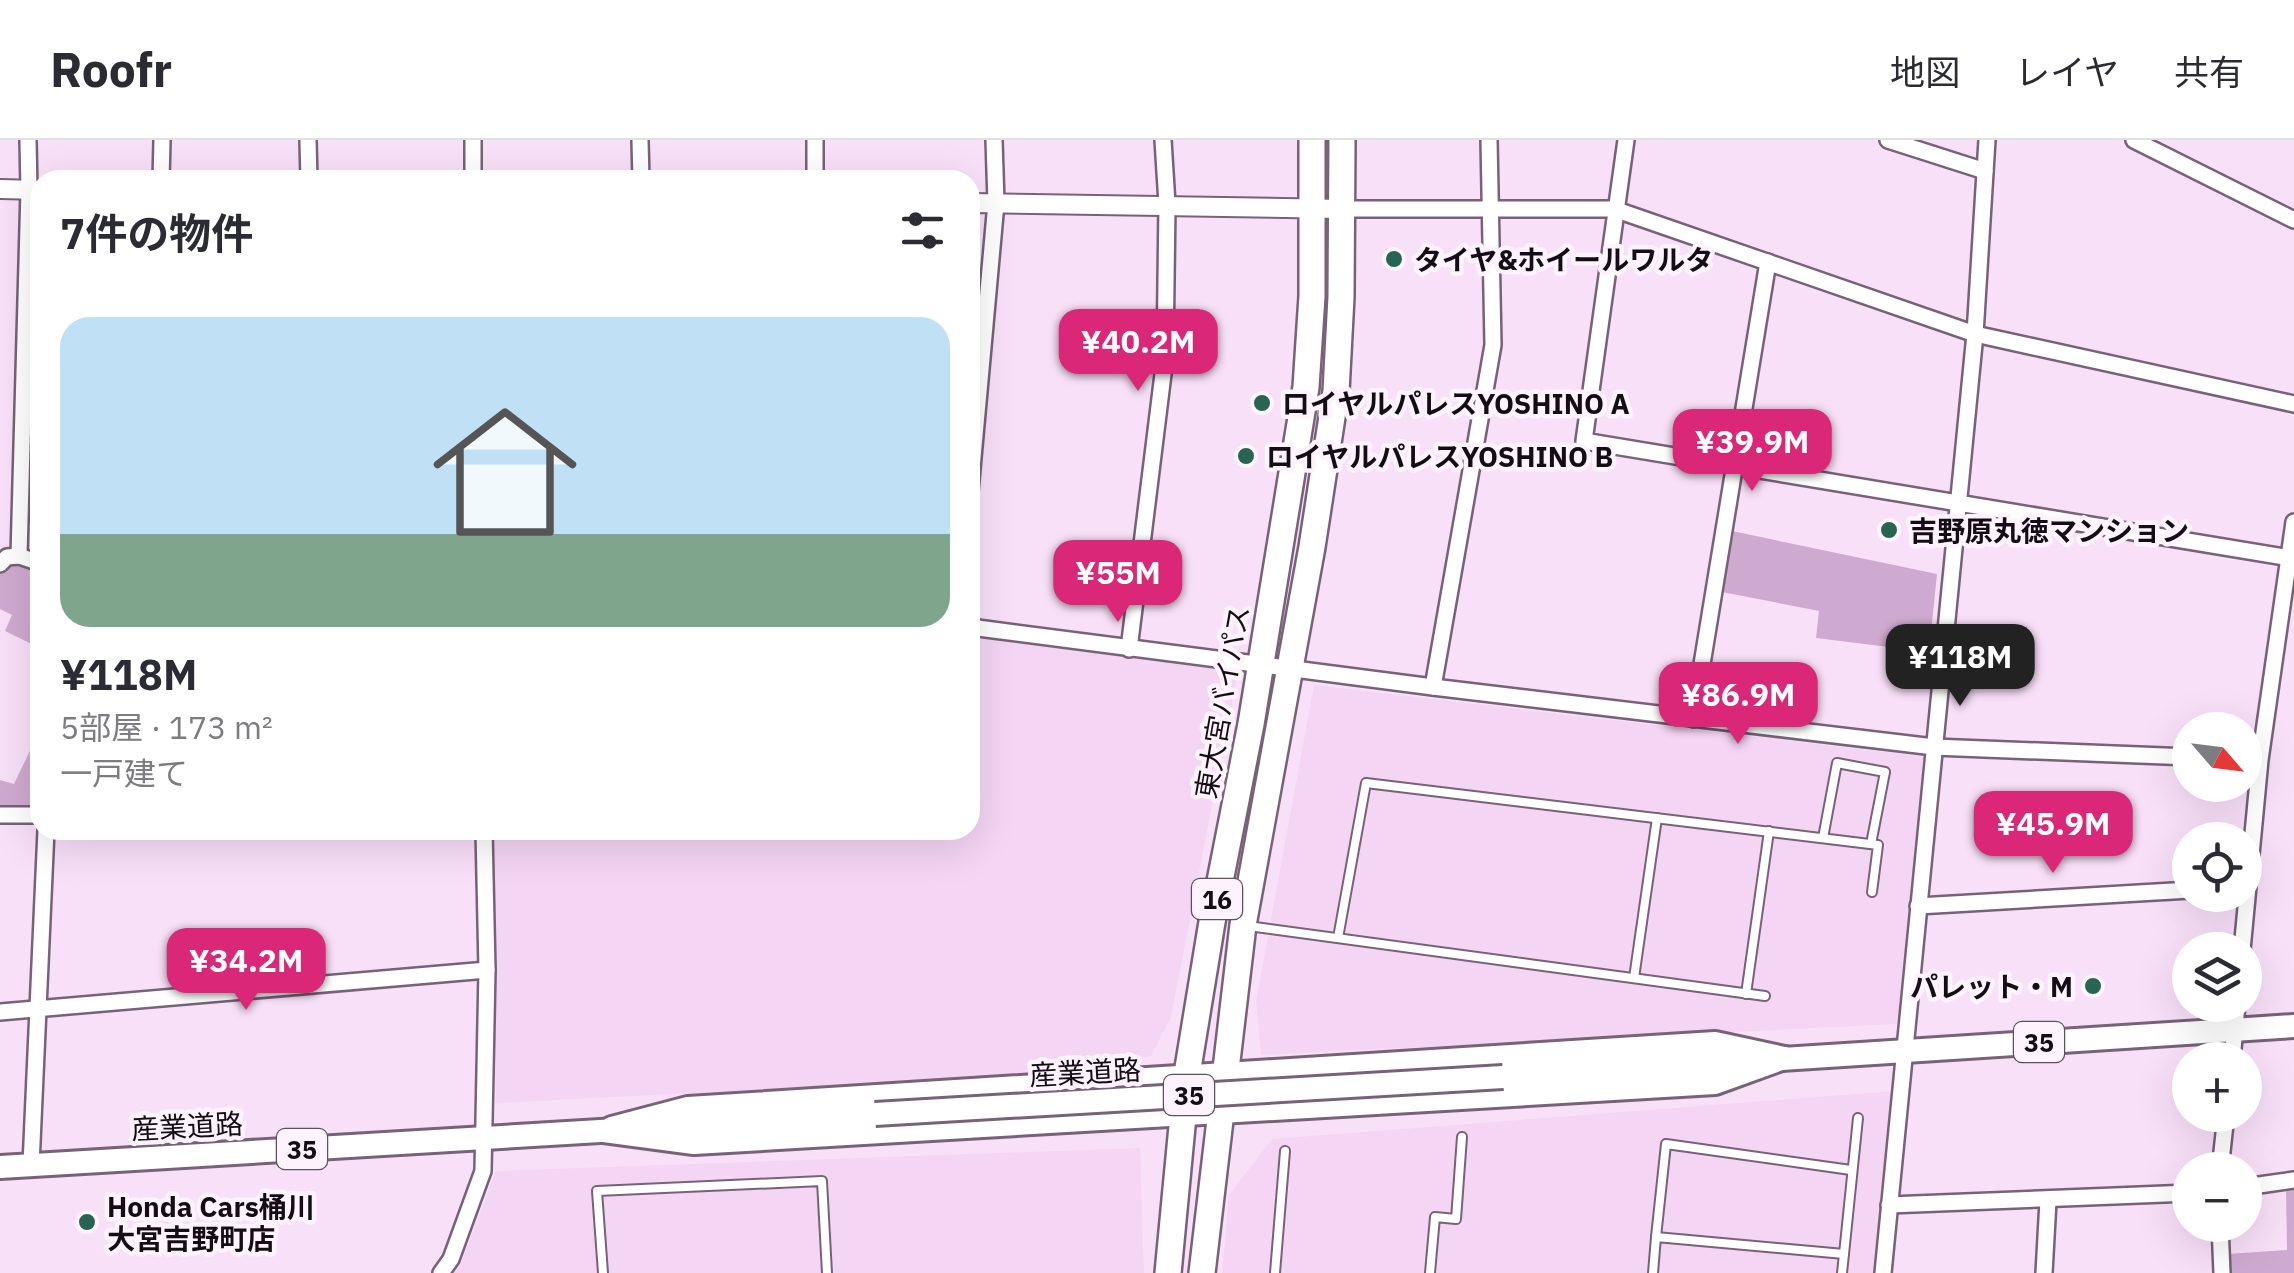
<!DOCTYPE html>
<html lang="ja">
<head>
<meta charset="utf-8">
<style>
  body { margin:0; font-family:"IBM Plex Sans","Noto Sans JP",sans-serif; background:#f2f2f3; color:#2b2b33; height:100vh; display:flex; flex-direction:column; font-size:38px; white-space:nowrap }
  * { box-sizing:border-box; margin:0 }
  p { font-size:32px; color:#7c7c81 }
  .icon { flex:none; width:55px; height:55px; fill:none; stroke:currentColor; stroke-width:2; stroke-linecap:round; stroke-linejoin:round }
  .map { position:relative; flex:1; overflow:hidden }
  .drawer { position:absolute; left:30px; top:30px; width:950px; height:670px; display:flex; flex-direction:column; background:#fff; border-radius:30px; box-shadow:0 10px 40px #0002 }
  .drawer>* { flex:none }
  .needle { width:65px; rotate:118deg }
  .tools { position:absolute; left:2172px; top:572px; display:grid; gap:20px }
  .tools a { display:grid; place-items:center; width:90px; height:90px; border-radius:50%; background:#fff; box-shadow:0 10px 40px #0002; font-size:50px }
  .price { position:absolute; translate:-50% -85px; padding:0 22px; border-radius:20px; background:#db2777; color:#fff; font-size:32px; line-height:65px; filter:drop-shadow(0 2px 5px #0008) }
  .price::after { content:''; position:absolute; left:50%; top:60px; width:30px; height:22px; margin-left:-15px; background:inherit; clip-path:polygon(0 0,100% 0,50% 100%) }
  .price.active { background:#222; color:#fff }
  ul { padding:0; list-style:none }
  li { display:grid; align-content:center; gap:20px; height:530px; padding:0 30px }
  li span { display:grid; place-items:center; height:310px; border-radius:30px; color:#555 }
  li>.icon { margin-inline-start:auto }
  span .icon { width:180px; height:180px; fill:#fffc; stroke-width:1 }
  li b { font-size:42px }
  h2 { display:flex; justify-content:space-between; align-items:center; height:120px; padding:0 30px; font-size:42px }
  header { display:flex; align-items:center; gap:60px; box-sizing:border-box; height:140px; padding:0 50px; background:#fff; border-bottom:2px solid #e1e1e2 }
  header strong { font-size:48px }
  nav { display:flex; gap:55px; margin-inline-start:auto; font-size:35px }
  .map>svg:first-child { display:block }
  .built { fill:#f4d5f4 }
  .green { fill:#cfaad0 }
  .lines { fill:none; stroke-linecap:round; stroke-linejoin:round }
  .service-casing { stroke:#776278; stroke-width:12 }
  .minor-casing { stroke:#776278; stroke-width:20 }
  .tertiary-casing { stroke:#776278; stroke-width:22 }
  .primary-casing { stroke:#776278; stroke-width:28 }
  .trunk-casing { stroke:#776278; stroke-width:30 }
  .service { stroke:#fff; stroke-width:8 }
  .minor { stroke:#fff; stroke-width:15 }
  .tertiary { stroke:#fff; stroke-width:18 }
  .primary { stroke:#fff; stroke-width:22 }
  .trunk { stroke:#fff; stroke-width:25 }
  .primary-bridge-casing { stroke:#776278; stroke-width:28; stroke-linecap:butt }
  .primary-bridge { stroke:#fff; stroke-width:22 }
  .poi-dot { fill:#276552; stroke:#fdf3fd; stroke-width:4 }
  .labels { text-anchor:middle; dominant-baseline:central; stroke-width:9; stroke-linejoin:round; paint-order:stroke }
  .shield { fill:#fdf3fd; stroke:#5b525b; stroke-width:2.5 }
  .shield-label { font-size:25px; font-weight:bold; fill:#150d15 }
  .poi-label { font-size:28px; font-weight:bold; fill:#150d15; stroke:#fdf3fd; text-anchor:start }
  .street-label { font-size:28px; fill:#150d15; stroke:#fdf3fd }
</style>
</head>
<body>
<header>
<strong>Roofr</strong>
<nav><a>地図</a><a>レイヤ</a><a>共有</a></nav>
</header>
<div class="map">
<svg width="2294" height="1133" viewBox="0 0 2294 1133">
  <rect width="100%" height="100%" fill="#f9e0f9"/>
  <!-- built -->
  <g class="built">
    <polygon points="970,497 1238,531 1171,877 1151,916 1019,936 496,963 491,690 970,690"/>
    <polygon points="1314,545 1927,617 1897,884 1261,915 1256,861"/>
    <polygon points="1894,951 1876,1133 1222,1133 1229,1055 1272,999"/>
    <polygon points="1140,1008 1144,1133 453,1133 462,1121 496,1031"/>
  </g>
  <!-- green -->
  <g class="green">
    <polygon points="1732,391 1937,434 1929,512 1816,498 1819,471 1722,452"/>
    <polygon points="15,423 40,430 40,508 5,491 12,475 0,469 0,434"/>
    <polygon points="40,590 40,673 0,673 0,640 14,644"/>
    <polygon points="2294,1047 2294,1133 2228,1133 2227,1114 2287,1110 2286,1048"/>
  </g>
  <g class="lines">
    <defs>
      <g id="service">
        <polyline points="1823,698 1837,623 1885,632 1871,704"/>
        <polyline points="1248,786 1765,856"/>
        <polyline points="1338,798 1366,643 1878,705 1872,752"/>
        <polyline points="1634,838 1657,678"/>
        <polyline points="1746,854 1769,691"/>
        <polyline points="1656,1097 1666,1004 1851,1030"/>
        <polyline points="1844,1114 1858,978"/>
        <polyline points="603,1133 597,1051 822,1041 827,1133"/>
        <polyline points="1275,1133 1285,1011"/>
        <polyline points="1430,1133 1435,1077 1456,1079 1462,997"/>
        <polyline points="1653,1133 1656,1097 1844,1114 1842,1133"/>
      </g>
      <g id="minor">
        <polyline points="308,0 309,40"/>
        <polyline points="473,0 473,40"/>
        <polyline points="640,0 641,40"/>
        <polyline points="815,0 815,40"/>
        <polyline points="1626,0 1584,301 2290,418"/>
        <polyline points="1888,0 1985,31"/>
        <polyline points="2134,0 2294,80"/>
        <polyline points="161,40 162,0"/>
        <polyline points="1343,69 1614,69 1975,194 2294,264"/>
        <polyline points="970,351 996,63 994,0"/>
        <polyline points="19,416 29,50 28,0"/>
        <polyline points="0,424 7,417 19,416 40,423"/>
        <polyline points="970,487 1433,547 1934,607 2190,617"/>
        <polyline points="1129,509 1165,218 1167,64 1163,0"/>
        <polyline points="1433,547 1493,205 1489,0"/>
        <polyline points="1693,579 1768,122"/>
        <polyline points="0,675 40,675"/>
        <polyline points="1918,766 2190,750"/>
        <polyline points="2242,810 2260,620 2294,382"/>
        <polyline points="0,872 487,830"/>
        <polyline points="2232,920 2237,865"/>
        <polyline points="31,1025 46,690"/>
        <polyline points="2220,1030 2226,975"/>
        <polyline points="2245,1047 2294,1040"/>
        <polyline points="1889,1065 2190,1053"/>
        <polyline points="2220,1085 2222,1133"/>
        <polyline points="441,1133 451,1119 483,1031 487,830 484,690"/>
        <polyline points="1883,1133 1975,194 1987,0"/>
        <polyline points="2044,1133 2048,1061"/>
      </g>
      <g id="tertiary">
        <polyline points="0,49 40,50"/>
        <polyline points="970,63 1343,69"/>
      </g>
      <g id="primary">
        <polyline points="1503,937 2294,886"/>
        <polyline points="612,988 688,968 1715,903 1784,918"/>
        <polyline points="654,988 875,974"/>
        <polyline points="604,991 694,1003 1715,943 1784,918"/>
        <polyline points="0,1027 617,990"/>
      </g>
      <g id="trunk">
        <polyline points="1168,1133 1187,934 1212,782 1251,584 1306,247 1312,156 1312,0"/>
        <polyline points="1202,1133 1243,785 1312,407 1336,251 1341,157 1342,0"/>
      </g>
    </defs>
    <!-- service casing -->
    <use href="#service" class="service-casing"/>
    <!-- minor casing -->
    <use href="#minor" class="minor-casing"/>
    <!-- tertiary casing -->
    <use href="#tertiary" class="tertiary-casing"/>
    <!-- primary casing -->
    <use href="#primary" class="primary-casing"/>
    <!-- trunk casing -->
    <use href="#trunk" class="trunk-casing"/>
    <!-- service -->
    <use href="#service" class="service"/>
    <!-- minor -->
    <use href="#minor" class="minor"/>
    <!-- tertiary -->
    <use href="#tertiary" class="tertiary"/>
    <!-- primary -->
    <use href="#primary" class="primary"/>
    <!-- trunk -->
    <use href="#trunk" class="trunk"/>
    <defs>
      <polyline id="primary-bridge" points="875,974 1503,937"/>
    </defs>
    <!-- primary-bridge casing -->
    <use href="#primary-bridge" class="primary-bridge-casing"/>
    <!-- primary-bridge -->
    <use href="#primary-bridge" class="primary-bridge"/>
  </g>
  <!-- markers -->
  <g class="poi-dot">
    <circle cx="1394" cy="119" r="10"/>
    <circle cx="1262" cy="263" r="10"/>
    <circle cx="1246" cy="316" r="10"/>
    <circle cx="1889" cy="390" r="10"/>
    <circle cx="2093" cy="846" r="10"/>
    <circle cx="87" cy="1082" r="10"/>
  </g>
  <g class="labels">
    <!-- shield labels -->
    <g class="shield">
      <rect x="1192" y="739" width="50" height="40" rx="8"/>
      <rect x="2014" y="882" width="50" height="40" rx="8"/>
      <rect x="1164" y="935" width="50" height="40" rx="8"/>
      <rect x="277" y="989" width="50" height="40" rx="8"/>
    </g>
    <g class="shield-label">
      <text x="1217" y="759">16</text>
      <text x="2039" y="902">35</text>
      <text x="1189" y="955">35</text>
      <text x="302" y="1009">35</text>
    </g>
    <!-- poi labels -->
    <g class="poi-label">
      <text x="1414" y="119">タイヤ&amp;ホイールワルタ</text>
      <text x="1282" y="263">ロイヤルパレスYOSHINO A</text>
      <text x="1266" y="316">ロイヤルパレスYOSHINO B</text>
      <text x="1909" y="390">吉野原丸徳マンション</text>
      <text x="2073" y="846" text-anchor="end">パレット・M</text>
      <text x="107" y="1066">Honda Cars桶川<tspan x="107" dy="32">大宮吉野町店</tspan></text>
    </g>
    <!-- street labels -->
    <g class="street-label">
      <text transform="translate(1222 562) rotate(-80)">東大宮バイパス</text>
      <text transform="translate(1085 932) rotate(-3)">産業道路</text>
      <text transform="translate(187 986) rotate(-3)">産業道路</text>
    </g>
  </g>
</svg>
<div class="tools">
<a><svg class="needle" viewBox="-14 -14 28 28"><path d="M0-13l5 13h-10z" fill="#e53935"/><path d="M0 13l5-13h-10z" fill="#7c7c81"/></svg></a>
<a><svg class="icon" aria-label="locate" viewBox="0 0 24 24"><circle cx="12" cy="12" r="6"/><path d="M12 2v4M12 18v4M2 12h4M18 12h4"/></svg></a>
<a><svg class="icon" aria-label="layers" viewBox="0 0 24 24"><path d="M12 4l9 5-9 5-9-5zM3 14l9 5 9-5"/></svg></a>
<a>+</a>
<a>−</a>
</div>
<b class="price" style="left:1138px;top:254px">¥40.2M</b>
<b class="price" style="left:1752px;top:354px">¥39.9M</b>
<b class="price" style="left:1118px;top:485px">¥55M</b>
<b class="price active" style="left:1960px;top:569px">¥118M</b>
<b class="price" style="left:1738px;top:607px">¥86.9M</b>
<b class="price" style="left:2053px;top:736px">¥45.9M</b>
<b class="price" style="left:246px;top:873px">¥34.2M</b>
<section class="drawer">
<h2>7件の物件<svg class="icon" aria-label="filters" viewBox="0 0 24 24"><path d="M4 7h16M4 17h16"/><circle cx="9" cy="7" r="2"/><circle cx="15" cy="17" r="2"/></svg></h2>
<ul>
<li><span style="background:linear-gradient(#bfe0f5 70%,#7fa58c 0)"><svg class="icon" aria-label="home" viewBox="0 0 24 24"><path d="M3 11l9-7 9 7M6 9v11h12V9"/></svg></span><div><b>¥118M</b><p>5部屋 · 173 m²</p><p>一戸建て</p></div></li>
</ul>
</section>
</div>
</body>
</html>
